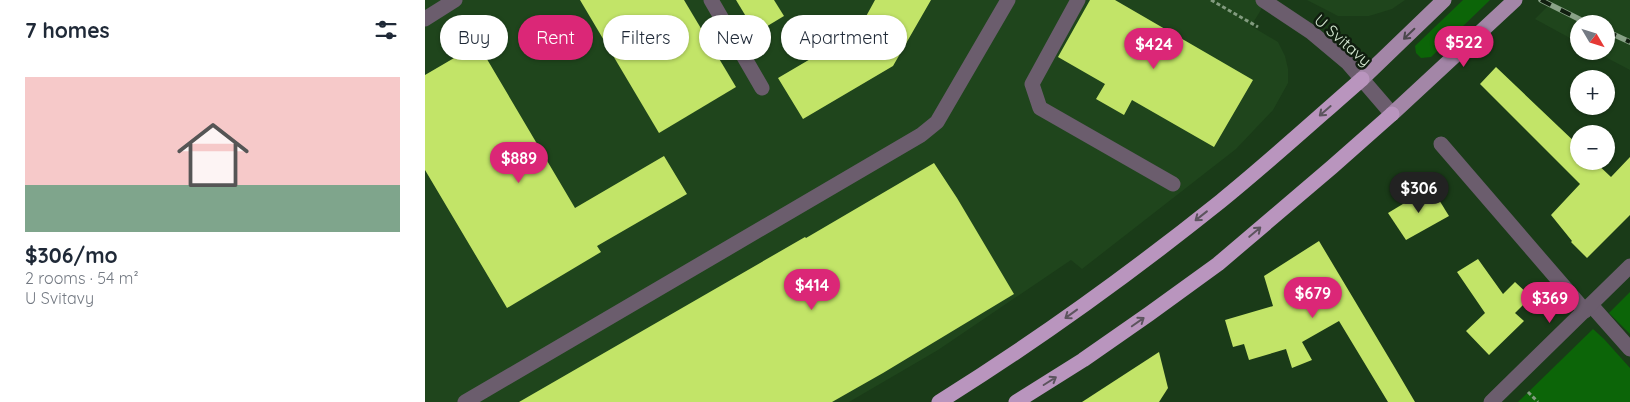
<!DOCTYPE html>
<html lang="en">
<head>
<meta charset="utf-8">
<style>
  body { margin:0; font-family:Quicksand,sans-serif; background:#f2f2f3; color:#1f2937; height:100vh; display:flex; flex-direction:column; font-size:19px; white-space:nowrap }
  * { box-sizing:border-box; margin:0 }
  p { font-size:16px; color:#747a83 }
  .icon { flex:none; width:28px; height:28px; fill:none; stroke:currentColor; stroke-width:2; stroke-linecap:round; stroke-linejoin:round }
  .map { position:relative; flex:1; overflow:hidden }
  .sheet { display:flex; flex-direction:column; background:#fff; width:425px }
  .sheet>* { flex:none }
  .banner { position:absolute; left:15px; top:15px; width:475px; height:45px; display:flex; gap:10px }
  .needle { width:32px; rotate:128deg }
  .fabs { position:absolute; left:1145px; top:15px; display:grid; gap:10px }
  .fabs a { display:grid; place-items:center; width:45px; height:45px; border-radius:50%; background:#fff; box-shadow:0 1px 4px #0004; font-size:25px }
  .price { position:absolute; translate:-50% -42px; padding:0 11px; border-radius:18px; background:#db2777; color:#fff; font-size:16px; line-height:32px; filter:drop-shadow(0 1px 2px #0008) }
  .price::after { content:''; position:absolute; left:50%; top:30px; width:15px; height:11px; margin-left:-8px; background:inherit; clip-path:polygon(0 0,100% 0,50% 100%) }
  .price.active { background:#222; color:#fff }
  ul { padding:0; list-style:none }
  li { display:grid; align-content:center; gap:10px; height:265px; padding:0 25px }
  li span { display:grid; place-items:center; height:155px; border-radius:0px; color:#555 }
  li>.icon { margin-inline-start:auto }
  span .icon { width:90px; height:90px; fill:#fffc; stroke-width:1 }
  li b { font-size:21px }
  h2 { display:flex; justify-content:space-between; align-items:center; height:60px; padding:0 25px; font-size:21px }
  .chip { padding:0 18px; border-radius:22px; background:#fff; box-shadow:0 1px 4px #0004; font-size:18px; line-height:45px }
  .chip.active { background:#db2777; color:#fff }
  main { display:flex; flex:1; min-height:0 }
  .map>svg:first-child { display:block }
  .built { fill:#1f451c }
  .green { fill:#0c6508 }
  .building { fill:#c2e468 }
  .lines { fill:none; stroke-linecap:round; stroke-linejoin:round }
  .path { stroke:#829b7f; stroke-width:3; stroke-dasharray:4 2.5; stroke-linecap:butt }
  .minor { stroke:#6b5d6d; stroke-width:15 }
  .major { stroke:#a386a7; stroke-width:15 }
  .highway { stroke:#b995be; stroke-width:15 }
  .rail-casing { stroke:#8aa388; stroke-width:5.5 }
  .rail { stroke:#101e0f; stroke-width:4; stroke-dasharray:11; stroke-linecap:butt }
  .oneway { stroke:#4b484c }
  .oneway2 { stroke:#5c545e }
  .labels { text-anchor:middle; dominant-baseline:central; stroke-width:5; stroke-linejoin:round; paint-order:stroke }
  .street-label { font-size:16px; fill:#d7ead4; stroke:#101e0f }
</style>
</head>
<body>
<main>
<section class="sheet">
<h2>7 homes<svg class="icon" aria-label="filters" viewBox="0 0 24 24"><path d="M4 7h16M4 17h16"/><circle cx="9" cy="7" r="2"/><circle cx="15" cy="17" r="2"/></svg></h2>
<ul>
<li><span style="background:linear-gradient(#f6c9c9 70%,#7fa58c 0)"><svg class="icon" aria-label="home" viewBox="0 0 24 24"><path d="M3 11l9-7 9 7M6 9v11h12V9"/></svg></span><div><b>$306/mo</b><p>2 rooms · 54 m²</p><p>U Svitavy</p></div></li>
</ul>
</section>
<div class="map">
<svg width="1205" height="402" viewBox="0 0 1205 402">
  <rect width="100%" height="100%" fill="#1a3b18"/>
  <!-- built -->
  <g class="built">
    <polygon points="0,0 842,0 826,26 853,42 860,56 863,69 863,83 848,110 811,149 657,269 646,260 513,350 424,402 0,402"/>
    <polygon points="882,0 980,0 967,9 944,16 913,16"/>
    <polygon points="1129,0 1205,0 1205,70 1169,51 1181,51 1181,24 1154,24 1154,43 1110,19"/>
  </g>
  <!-- green -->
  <g class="green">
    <polygon points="1038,0 1065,0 1006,57 996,58 991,53 990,46"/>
    <polygon points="1205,292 1205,334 1184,313"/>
    <polygon points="1168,329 1179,339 1205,368 1205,402 1093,402"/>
  </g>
  <!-- building -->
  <g class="building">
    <polygon points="155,0 259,0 311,87 234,133"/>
    <polygon points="311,0 349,0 359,16 331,33"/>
    <polygon points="450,0 506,0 468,66 378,119 353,78 433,31"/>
    <polygon points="665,0 690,0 828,80 789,147 707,100 699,115 671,99 680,84 633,57"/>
    <polygon points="53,44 150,208 239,156 262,194 172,246 176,252 82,308 0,170 0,75"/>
    <polygon points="1071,67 1154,146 1154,161 1169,161 1186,177 1205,157 1205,215 1162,258 1146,242 1147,241 1126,215 1155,184 1055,84"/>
    <polygon points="509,163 532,198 589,294 458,373 407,402 94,402 380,237 381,238"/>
    <polygon points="1006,187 1024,216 981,240 963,213"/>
    <polygon points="894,241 970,368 990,402 963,402 914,321 877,342 887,360 867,368 861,349 824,360 819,344 808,347 800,320 848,306 839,276"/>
    <polygon points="1053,259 1078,294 1090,282 1106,297 1090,313 1099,321 1064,355 1041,331 1060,313 1032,272"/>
    <polygon points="734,352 743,388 734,402 657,402"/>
  </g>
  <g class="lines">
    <!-- path -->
    <g class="path">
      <polyline points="786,0 833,27"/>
      <polyline points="1103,392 1113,402"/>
    </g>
    <!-- minor -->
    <g class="minor">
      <polyline points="286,0 337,88"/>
      <polyline points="653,0 607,84 615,108 748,184"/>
      <polyline points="838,0 886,32 923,63 967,114"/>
      <polyline points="0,19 30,0"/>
      <polyline points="1016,144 1160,311"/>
      <polyline points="1166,305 1205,349"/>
      <polyline points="40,402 496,135 512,122 583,0"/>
      <polyline points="1066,402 1205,266"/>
    </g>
    <!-- major -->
    <g class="major">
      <polyline points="937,79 1019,0"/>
      <polyline points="967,114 1090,0"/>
    </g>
    <!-- highway -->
    <g class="highway">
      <path d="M514 402C612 341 706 273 796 201 844 162 890 120 937 79"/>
      <polyline points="591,402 658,360 724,314 793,264 907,167 967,114"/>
    </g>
    <defs>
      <g id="rail">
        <polyline points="1116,0 1164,24"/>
        <polyline points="1181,31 1205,42"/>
      </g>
    </defs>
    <!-- rail casing -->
    <use href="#rail" class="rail-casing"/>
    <!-- rail -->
    <use href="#rail" class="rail"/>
  </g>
  <!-- one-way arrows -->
  <defs><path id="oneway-shaft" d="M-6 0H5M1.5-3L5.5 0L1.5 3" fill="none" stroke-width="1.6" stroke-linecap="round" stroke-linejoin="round" transform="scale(1.25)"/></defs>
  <use class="oneway" href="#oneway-shaft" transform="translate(984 34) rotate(136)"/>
  <g class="oneway2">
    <use href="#oneway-shaft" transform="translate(900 111) rotate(139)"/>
    <use href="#oneway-shaft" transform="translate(776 216) rotate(142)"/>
    <use href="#oneway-shaft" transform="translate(830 232) rotate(-40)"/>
    <use href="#oneway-shaft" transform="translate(646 314) rotate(144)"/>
    <use href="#oneway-shaft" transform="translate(713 322) rotate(-35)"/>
    <use href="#oneway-shaft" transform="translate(625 381) rotate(-32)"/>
  </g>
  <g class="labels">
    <!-- street labels -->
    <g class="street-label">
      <text transform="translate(918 40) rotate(41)">U Svitavy</text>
    </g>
  </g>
</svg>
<div class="fabs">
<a><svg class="needle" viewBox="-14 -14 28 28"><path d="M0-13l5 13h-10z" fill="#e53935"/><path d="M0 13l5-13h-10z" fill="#747a83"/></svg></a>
<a>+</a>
<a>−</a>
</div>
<b class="price" style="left:1039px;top:68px">$522</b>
<b class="price" style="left:729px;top:70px">$424</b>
<b class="price" style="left:94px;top:184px">$889</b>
<b class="price active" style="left:994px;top:214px">$306</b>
<b class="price" style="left:387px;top:311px">$414</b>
<b class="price" style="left:888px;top:319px">$679</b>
<b class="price" style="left:1125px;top:324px">$369</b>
<div class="banner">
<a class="chip">Buy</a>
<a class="chip active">Rent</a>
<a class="chip">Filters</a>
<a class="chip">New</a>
<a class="chip">Apartment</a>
</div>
</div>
</main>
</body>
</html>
